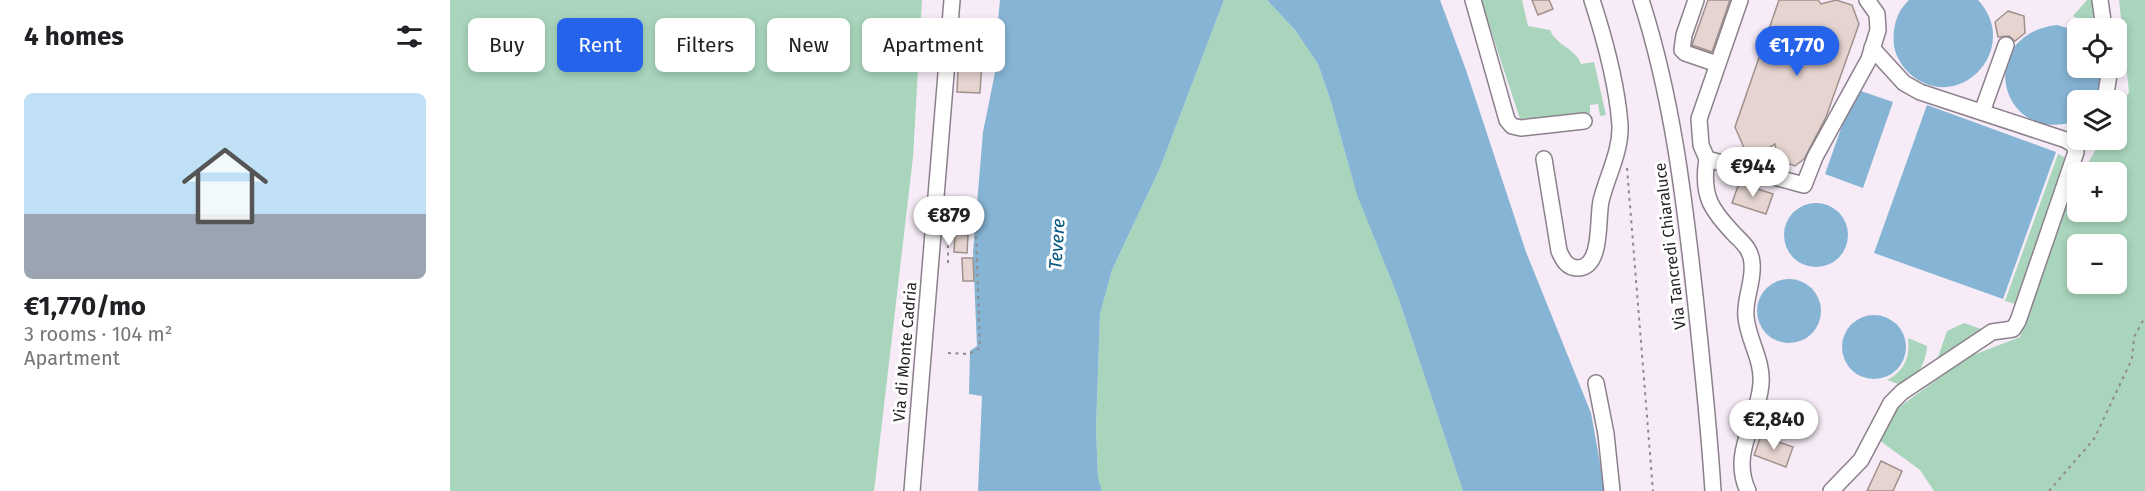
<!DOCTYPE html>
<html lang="en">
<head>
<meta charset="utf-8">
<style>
  body { margin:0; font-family:"Fira Sans",sans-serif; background:#f6f6f6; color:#202124; height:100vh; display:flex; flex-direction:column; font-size:22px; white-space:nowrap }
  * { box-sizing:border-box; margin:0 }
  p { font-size:20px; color:#757577 }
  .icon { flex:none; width:33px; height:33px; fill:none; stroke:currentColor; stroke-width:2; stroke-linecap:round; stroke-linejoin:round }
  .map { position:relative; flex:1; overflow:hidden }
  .panel { display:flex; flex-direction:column; background:#fff; width:450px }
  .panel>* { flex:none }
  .top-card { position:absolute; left:18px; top:18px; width:570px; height:54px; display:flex; gap:12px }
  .fabs { position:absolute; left:1617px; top:18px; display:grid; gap:12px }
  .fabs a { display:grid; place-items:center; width:60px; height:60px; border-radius:9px; background:#fff; box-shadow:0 3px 9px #0003; font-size:30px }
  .price { position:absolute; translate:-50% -51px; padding:0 14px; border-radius:21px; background:#fff; color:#222; font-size:20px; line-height:39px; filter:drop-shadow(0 2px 3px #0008) }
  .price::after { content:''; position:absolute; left:50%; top:36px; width:18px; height:14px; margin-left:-9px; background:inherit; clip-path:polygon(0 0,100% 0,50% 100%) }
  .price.current { background:#2563eb; color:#fff }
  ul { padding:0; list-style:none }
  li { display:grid; align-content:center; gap:12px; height:318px; padding:0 24px }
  li span { display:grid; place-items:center; height:186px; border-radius:9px; color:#555 }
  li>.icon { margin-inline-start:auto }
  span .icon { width:108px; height:108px; fill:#fffc; stroke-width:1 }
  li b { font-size:26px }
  h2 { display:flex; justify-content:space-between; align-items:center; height:72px; padding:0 24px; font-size:26px }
  .pill { padding:0 21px; border-radius:9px; background:#fff; box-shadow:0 3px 9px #0003; font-size:21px; line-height:54px }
  .pill.current { background:#2563eb; color:#fff }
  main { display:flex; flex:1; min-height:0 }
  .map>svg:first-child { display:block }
  .green { fill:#a9d5bc; fill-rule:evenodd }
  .water { fill:#86b4d5 }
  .building { fill:#e5d4cf; stroke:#a0918c; stroke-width:1.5 }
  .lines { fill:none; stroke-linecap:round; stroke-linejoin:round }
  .minor-casing { stroke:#8b818c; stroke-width:18 }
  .path { stroke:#908990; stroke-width:2; stroke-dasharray:3 4.5; stroke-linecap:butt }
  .minor { stroke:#fff; stroke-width:15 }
  .labels { text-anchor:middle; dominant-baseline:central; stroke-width:6; stroke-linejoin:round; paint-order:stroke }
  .street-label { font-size:16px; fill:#272327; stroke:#fff }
  .water-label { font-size:18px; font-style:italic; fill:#055781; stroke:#fff }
</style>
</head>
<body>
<main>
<section class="panel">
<h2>4 homes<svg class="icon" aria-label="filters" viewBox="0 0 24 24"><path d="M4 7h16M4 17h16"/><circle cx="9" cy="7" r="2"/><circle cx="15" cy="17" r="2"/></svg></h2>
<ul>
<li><span style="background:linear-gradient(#bfe0f5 65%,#9aa5b1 0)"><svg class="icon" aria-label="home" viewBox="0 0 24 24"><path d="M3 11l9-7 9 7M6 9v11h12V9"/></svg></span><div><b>€1,770/mo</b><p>3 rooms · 104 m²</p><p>Apartment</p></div></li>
</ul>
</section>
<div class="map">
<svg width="1695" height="491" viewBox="0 0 1695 491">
  <rect width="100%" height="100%" fill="#f6ebf6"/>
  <!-- green -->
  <g class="green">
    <polygon points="0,0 472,0 463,157 424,491 0,491"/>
    <polygon points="774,0 817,0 845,30 868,64 881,102 907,194 948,297 1013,491 652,491 648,479 646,429 650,314 662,270 710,168"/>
    <path d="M1031 0H1072L1078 26 1100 30C1106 45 1126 49 1131 64L1144 62 1156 115 1150 116 1148 104 1140 105V113L1070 119Z"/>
    <polygon points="1637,0 1647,0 1652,28 1645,28 1623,16"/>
    <path d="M1669 0H1695V491H1484L1470 470 1429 440 1441 413 1518 357 1570 337 1598 244 1627 184 1628 212H1666V172H1633L1651 140H1666L1667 114 1679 92ZM1628 244H1666V284H1628Z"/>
    <polygon points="1608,154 1616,158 1617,162 1569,305 1555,301"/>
    <polygon points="1514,323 1534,330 1486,363 1497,331"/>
    <path d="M1458 338 1477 346C1477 357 1469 378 1456 383 1450 386 1443 382 1437 380 1455 371 1460 357 1458 338Z"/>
  </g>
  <!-- water -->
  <g class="water">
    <polygon points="550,0 774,0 710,168 662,270 650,314 646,429 648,478 652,491 528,491 532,396 519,394 520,351 527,346 523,252 533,132 553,33 547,31"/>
    <polygon points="817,0 990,0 1016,70 1076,252 1141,413 1155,491 1013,491 948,297 907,195 881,102 868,64 845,30"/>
    <path d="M1459 0H1528C1573 49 1507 117 1459 73 1452 66 1446 57 1444 46 1442 29 1446 12 1459 0Z"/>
    <path d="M1607 25 1627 31 1628 68H1655L1648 100H1628L1627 121C1547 146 1525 34 1607 25Z"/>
    <polygon points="1405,89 1443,102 1413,188 1375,174"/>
    <polygon points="1477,105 1606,152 1553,299 1424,253"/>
    <circle cx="1366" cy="235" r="32"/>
    <circle cx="1339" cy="311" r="32"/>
    <circle cx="1424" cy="347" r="32"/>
  </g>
  <!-- building -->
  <g class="building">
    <polygon points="1082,0 1099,0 1103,9 1088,15"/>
    <polygon points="1258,0 1280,0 1262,52 1242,45"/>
    <polygon points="1329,0 1368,0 1371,4 1386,0 1402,5 1409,24 1376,117 1354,159 1345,166 1328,160 1325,144 1311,153 1294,148 1285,127"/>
    <polygon points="1558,11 1574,16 1575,33 1565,41 1559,36 1548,37 1545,22"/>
    <polygon points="510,27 534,28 530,93 507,92"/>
    <polygon points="1289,183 1323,194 1316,214 1282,203"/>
    <polygon points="505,234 518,235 517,253 504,252"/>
    <polygon points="512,258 523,258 524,281 513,281"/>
    <polygon points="1311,436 1343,447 1336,467 1304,455"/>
    <polygon points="1431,461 1452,471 1443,491 1417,491"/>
  </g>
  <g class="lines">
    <defs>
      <g id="minor">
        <polyline points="1023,0 1057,120 1062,126 1071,128 1134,121"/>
        <path d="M1191 0C1222 96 1234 196 1245 296 1252 361 1259 426 1263 491"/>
        <polyline points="1246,0 1234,35 1232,50 1235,53 1267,64"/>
        <polyline points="1290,0 1249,119 1251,145 1257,159 1354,185 1365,157 1419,59 1428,30 1427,14 1417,0"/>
        <polyline points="1650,0 1654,28"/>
        <polyline points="1655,100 1660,68"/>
        <polyline points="1532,112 1556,45"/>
        <path d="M1094 159 1109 251C1113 260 1117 268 1128 268 1153 267 1147 219 1151 201 1157 176 1171 152 1170 125 1167 84 1155 40 1142 0"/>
        <path d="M1257 159C1251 196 1261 210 1286 236 1294 244 1301 250 1302 263 1304 282 1294 299 1296 317 1298 340 1313 360 1311 384 1308 422 1280 453 1298 491"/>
        <polyline points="1146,383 1156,434 1162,491"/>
        <polyline points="462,491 502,0"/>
        <polyline points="1381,491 1411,460 1441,403 1452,392 1542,332 1563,329 1568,321 1626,152 1624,145 1616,140 1470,92 1454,83 1422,48"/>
      </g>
    </defs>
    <!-- minor casing -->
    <use href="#minor" class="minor-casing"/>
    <!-- path -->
    <g class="path">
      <polyline points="1177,168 1203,491"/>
      <polyline points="498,263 498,232"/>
      <polyline points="498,353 519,354 530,348 526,233"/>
      <polyline points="1599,491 1644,439 1682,359 1684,337 1695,317"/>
    </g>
    <!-- minor -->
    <use href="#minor" class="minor"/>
  </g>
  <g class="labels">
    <!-- street labels -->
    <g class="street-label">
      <text transform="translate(1220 246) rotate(-97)">Via Tancredi Chiaraluce</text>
      <text transform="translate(455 352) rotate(-85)">Via di Monte Cadria</text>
    </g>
    <!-- water labels -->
    <g class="water-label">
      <text transform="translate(607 244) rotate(-86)">Tevere</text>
    </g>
  </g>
</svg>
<div class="fabs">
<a><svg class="icon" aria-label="locate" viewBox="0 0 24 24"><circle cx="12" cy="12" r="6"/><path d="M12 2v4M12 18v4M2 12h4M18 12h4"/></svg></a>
<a><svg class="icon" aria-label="layers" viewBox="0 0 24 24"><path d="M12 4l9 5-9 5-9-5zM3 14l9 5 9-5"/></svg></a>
<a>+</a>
<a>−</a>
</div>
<b class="price current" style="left:1347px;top:77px">€1,770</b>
<b class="price" style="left:1303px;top:198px">€944</b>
<b class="price" style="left:499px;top:247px">€879</b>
<b class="price" style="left:1324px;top:451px">€2,840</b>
<div class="top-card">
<a class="pill">Buy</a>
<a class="pill current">Rent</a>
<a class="pill">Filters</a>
<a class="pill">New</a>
<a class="pill">Apartment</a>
</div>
</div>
</main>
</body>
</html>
